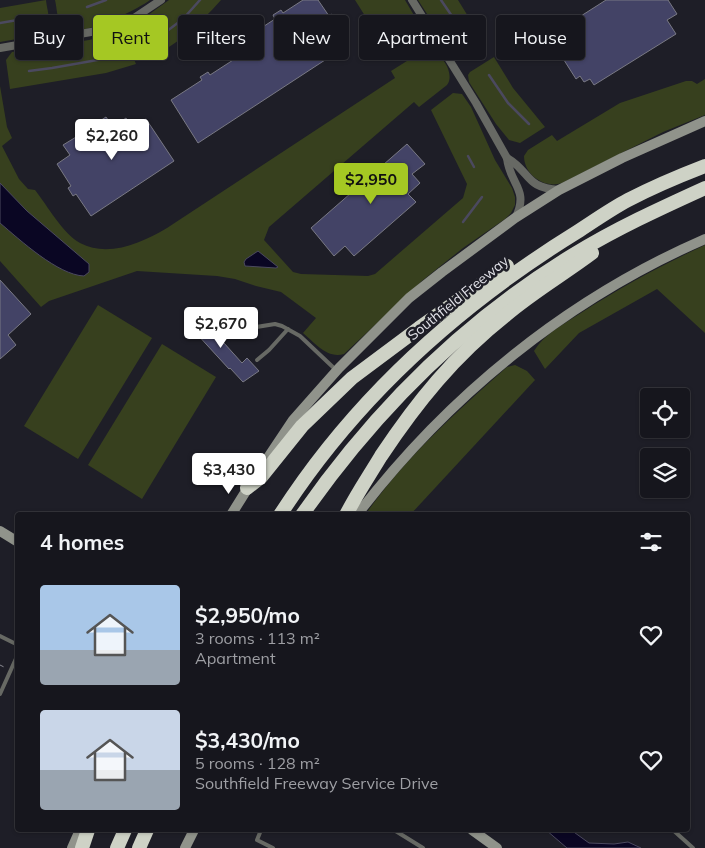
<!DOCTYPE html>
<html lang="en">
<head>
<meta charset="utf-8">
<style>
  body { margin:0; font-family:Mulish,sans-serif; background:#1f1f26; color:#f1f3f6; height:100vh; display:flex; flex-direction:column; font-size:19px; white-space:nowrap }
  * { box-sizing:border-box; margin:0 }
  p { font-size:16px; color:#9e9fa4 }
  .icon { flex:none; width:28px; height:28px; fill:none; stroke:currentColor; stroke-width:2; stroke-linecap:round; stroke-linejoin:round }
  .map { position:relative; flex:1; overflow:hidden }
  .panel { position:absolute; left:15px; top:512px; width:675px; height:320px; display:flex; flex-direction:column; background:#16161d; border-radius:5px; box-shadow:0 1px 4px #0004,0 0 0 1px #35353b }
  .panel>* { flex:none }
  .guide { position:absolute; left:15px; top:15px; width:675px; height:45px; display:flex; gap:10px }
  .controls { position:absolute; left:640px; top:388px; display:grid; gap:10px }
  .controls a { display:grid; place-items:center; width:50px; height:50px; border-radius:5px; background:#16161d; box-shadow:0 1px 4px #0004,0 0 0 1px #35353b; font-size:25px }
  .price { position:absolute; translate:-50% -42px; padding:0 11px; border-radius:5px; background:#fff; color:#222; font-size:16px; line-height:32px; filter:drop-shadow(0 1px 2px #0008) }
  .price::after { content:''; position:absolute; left:50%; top:30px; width:15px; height:11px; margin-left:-8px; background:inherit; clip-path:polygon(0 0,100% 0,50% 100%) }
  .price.active { background:#a5c823; color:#111 }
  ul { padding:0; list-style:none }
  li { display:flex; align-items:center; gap:15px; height:125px; padding:0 25px }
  li span { display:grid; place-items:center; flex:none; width:140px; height:100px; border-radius:5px; color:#555 }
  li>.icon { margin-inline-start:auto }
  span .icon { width:60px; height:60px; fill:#fffc; stroke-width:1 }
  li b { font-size:21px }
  h2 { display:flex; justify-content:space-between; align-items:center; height:60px; padding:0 25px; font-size:21px }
  .tag { padding:0 18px; border-radius:5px; background:#16161d; box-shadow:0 1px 4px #0004,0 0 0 1px #35353b; font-size:18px; line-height:45px }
  .tag.active { background:#a5c823; color:#111 }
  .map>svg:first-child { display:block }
  .green { fill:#37401e }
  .water { fill:#0a0623; stroke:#4b495f }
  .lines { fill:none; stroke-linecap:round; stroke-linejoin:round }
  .stream { stroke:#4b495f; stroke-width:2.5 }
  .building { fill:#434366; stroke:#797984 }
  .path { stroke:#8a8a92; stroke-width:1; stroke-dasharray:4 2.5; stroke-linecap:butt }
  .service { stroke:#676964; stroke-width:4 }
  .minor { stroke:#676964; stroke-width:8 }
  .secondary { stroke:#90938b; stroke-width:10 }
  .motorway { stroke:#ced2c6; stroke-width:14 }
  .labels { text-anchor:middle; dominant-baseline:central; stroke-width:5; stroke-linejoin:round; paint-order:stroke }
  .street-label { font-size:14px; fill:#e4e4eb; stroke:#1e1e27 }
</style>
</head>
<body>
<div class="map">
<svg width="705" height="848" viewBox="0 0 705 848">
  <rect width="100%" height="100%" fill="#1e1e27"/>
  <!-- green -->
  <g class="green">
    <path d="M46 0C47 11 53 25 45 34L0 42V8Z"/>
    <path d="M55 0H150C137 10 75 41 62 27 57 21 57 8 55 0Z"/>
    <path d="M169 0H221C199 25 175 47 145 60 140 48 130 35 137 23Z"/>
    <polygon points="355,0 405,0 422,29 420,38 391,57"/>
    <path d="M418 0H458L487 47C479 52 468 63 457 60Z"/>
    <polygon points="115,33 124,37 136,64 106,73 10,89 6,60 12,52 89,40"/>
    <path d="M426 49C440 50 456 73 447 85L419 107 414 102 269 227 264 240 293 272 301 274 368 276 375 274 463 198 467 184 431 110 453 93 462 94 471 107 495 160 512 188 515 197V205L511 213 505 219 463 248 423 280 344 354C327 359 315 343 303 333L316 318 281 292 256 286 235 279 217 276 137 271 49 301 41 307 0 261V86L7 127 12 138 2 146 19 179 28 189 35 190C47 205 63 234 80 243 108 258 142 243 167 228L395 78 391 71Z"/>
    <polygon points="494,57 513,88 545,127 520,143 509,140 496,124 469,82 468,75 470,72"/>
    <path d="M705 79V115L663 132 562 183C545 189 524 175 524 156L528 150 552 135 557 141 620 103 686 81H692L697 84Z"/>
    <path d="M705 245V333L657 289 579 333 545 369 534 351C544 334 564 324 581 313 621 287 662 265 705 245Z"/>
    <polygon points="98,305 152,338 78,459 24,426"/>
    <polygon points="162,344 216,377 142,499 88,465"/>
    <path d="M515 365 527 371 535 380 410 515H365C404 459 456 412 507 367Z"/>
  </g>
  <!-- water -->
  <g class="water">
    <path d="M0 183 27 211 89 264V272L84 276C58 275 20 240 0 223Z"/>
    <polygon points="258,251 278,267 276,268 245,266 244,262 246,259"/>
    <polygon points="546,830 571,830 589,843 614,844 628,842 641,848 567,848"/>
  </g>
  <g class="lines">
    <!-- stream -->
    <g class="stream">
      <polyline points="441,0 471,44"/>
      <polyline points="87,7 106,0"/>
      <polyline points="0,23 35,17"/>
      <polyline points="159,37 183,19 200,0"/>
      <polyline points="29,71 52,68 120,56"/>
      <polyline points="489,75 508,103 529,124"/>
      <polyline points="468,156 474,167"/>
      <polyline points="463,222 482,197"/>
    </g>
  </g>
  <!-- building -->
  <g class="building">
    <polygon points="303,0 318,0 329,16 332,14 337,22 334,24 348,45 198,143 171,100 202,80 200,77 208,72 210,75 264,40 258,30 275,19 273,15 281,10 283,13"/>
    <polygon points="606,0 668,0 677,14 667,20 676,34 594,85 590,79 584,82 580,76 576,79 557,49 562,46 558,39 563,36 559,30"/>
    <polygon points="106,117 113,127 126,118 133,128 146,119 174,161 91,216 76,194 73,196 68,188 71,186 57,164 70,155 63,145 81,134 79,130 87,125 89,128"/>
    <polygon points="407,144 425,164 412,174 420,183 408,194 416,202 354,256 345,246 334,256 311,228"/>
    <polygon points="0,280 31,314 8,335 16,345 0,359"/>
    <polygon points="196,312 242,363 247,358 259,371 243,382 230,368 229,369 185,321"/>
  </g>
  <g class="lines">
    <!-- path -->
    <polyline class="path" points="0,665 4,667"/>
    <!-- service -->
    <g class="service">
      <polyline points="209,309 235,337 244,329 275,324 282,326 300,336 336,370"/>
      <polyline points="257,360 269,350 288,329"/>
      <polyline points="0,636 18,645"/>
      <polyline points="0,694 18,654"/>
      <polyline points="261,830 257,840 273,848"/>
      <polyline points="394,830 423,848"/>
      <polyline points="673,830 693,848"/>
    </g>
    <!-- minor -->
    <g class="minor">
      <path d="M412 0 476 103 507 158C510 185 529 189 516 217"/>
      <polyline points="0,48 108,29 131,20 161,0"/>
      <path d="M507 158C531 172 525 188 559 190"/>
    </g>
    <!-- secondary -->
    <g class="secondary">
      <polyline points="263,465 293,420 339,368 409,298 442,272 515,218 559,190 622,158 705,121"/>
      <polyline points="231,515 251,483"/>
      <path d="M357 515C448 396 567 299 705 239"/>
      <polyline points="0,531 18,542"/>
      <polyline points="472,830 497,848"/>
      <polyline points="72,848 80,830"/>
      <polyline points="185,848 194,830"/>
    </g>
    <!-- motorway -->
    <g class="motorway">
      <polyline points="247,488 261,477 302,426 352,378 419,328 507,266"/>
      <path d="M280 515C355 398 459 305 577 232 594 221 611 209 628 200 653 187 679 176 705 166"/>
      <path d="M302 515C376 409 463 322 573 255 615 229 661 208 705 188"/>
      <path d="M346 515C356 495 369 476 381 456 417 402 454 356 506 315 533 292 564 274 592 253"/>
      <polyline points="82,848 88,830"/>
      <polyline points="117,848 125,830"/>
      <polyline points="139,848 147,830"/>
    </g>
  </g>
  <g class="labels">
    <!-- street labels -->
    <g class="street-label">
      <text transform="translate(458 298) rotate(-39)">Southfield Freeway</text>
    </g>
  </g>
</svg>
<div class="controls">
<a><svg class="icon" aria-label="locate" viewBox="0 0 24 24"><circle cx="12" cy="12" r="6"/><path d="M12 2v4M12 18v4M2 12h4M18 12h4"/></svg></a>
<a><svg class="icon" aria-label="layers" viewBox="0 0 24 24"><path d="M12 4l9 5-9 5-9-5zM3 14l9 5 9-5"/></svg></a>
</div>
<b class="price" style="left:112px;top:161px">$2,260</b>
<b class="price active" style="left:371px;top:205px">$2,950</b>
<b class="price" style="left:221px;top:349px">$2,670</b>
<b class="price" style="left:229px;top:495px">$3,430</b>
<div class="guide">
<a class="tag">Buy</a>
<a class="tag active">Rent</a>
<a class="tag">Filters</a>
<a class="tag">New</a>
<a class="tag">Apartment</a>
<a class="tag">House</a>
</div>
<section class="panel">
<h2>4 homes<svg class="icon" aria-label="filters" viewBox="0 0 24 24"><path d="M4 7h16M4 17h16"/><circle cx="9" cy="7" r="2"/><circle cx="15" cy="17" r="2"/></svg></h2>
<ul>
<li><span style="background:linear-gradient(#a9c7e8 65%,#9aa5b1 0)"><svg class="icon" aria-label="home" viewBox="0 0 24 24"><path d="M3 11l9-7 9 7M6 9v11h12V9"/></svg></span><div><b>$2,950/mo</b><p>3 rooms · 113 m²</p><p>Apartment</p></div><svg class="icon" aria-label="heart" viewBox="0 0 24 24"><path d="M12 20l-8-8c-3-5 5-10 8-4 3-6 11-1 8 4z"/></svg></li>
<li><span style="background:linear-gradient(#c9d6e8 60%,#9aa5b1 0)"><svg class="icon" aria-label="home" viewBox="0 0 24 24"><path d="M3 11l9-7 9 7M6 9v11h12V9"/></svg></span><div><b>$3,430/mo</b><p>5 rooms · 128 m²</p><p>Southfield Freeway Service Drive</p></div><svg class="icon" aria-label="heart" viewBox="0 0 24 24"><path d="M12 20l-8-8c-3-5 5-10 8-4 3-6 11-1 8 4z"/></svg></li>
</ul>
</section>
</div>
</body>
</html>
